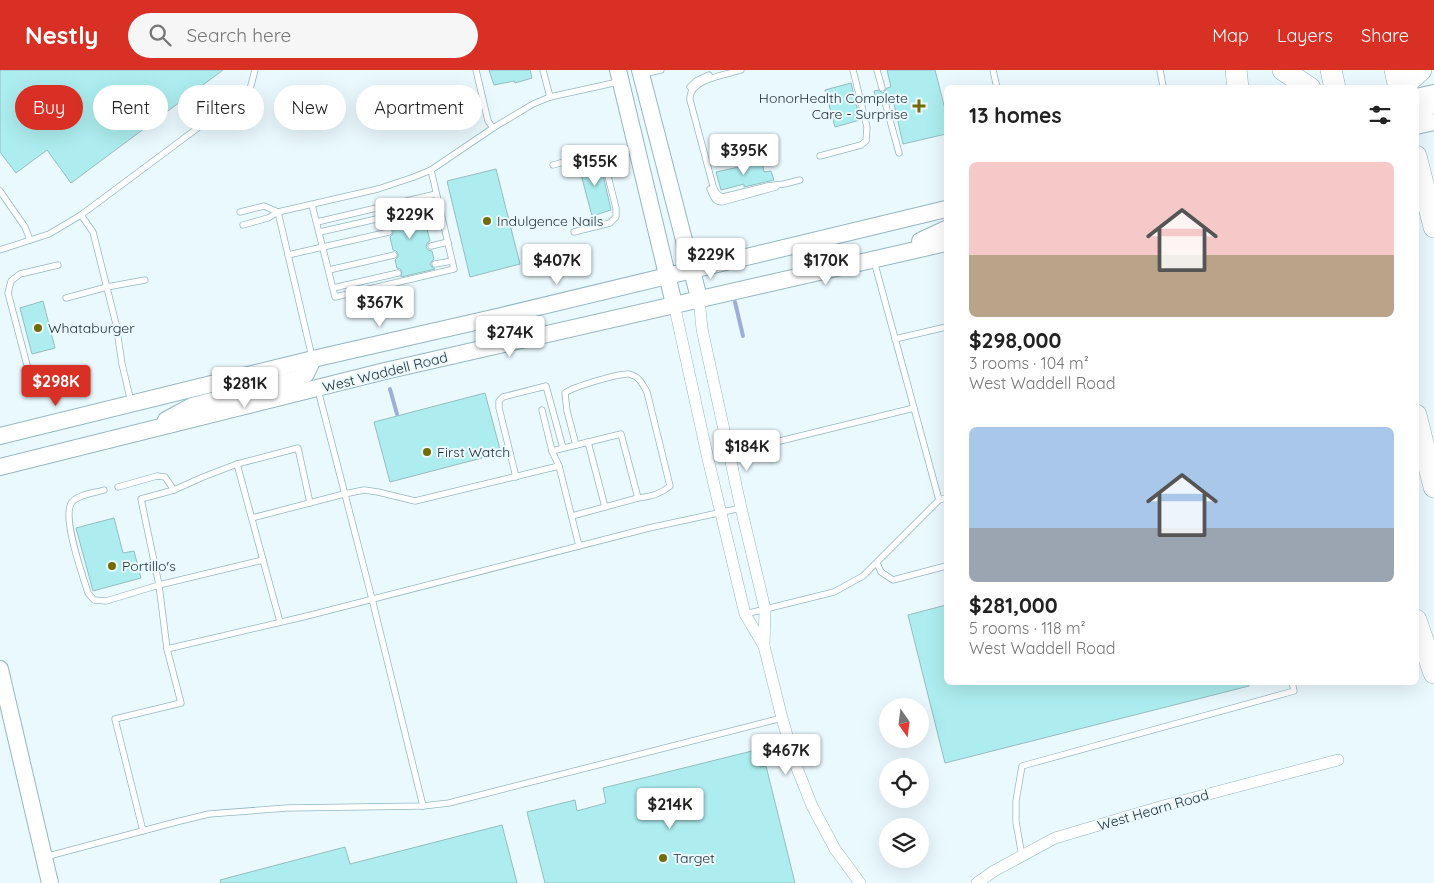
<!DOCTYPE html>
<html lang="en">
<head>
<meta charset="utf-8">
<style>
  body { margin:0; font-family:Quicksand,sans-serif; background:#f6f6f6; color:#222; height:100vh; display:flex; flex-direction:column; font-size:19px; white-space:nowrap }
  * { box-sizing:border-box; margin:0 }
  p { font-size:16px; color:#767676 }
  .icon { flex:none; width:28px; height:28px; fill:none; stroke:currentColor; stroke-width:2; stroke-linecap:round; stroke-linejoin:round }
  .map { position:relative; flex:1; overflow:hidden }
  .details { position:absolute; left:944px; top:15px; width:475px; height:600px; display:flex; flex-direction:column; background:#fff; border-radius:8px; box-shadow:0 5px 20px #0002 }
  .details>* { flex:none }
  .top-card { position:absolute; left:15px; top:15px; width:475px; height:45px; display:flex; gap:10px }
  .needle { width:32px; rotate:166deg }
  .fabs { position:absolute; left:879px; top:628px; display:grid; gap:10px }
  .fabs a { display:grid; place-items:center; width:50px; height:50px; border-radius:50%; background:#fff; box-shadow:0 5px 20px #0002; font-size:25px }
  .price { position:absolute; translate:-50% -42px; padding:0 11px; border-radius:5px; background:#fff; color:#222; font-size:16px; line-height:32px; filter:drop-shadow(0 1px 2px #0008) }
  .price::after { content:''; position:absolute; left:50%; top:30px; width:15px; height:11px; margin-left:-8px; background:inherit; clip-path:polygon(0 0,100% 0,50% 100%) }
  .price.on { background:#d93025; color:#fff }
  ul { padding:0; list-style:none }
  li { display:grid; align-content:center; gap:10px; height:265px; padding:0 25px }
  li span { display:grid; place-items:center; height:155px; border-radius:8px; color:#555 }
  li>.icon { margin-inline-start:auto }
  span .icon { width:90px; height:90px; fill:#fffc; stroke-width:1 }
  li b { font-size:21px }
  h2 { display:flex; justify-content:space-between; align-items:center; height:60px; padding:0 25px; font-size:21px }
  .chip { padding:0 18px; border-radius:22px; background:#fff; box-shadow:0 5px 20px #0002; font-size:18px; line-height:45px }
  .chip.on { background:#d93025; color:#fff }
  header { display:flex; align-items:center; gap:30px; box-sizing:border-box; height:70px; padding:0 25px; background:#d93025; color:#fff }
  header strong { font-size:24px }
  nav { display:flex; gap:28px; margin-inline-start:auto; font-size:18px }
  .search { width:350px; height:45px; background:#f6f6f6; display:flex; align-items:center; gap:12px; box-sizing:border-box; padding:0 18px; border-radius:28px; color:#767676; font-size:19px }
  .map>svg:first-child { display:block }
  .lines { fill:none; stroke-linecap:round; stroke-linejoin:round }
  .stream { stroke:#9faed9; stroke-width:4 }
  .building { fill:#adedef; stroke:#95bdbf }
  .lane-casing { stroke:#93b7c4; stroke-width:7 }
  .street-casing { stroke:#93b7c4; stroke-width:12 }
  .secondary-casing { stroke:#93b7c4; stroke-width:18 }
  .highway-casing { stroke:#93b7c4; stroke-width:22 }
  .lane { stroke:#fff; stroke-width:5.5 }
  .street { stroke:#fff; stroke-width:11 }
  .secondary { stroke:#fff; stroke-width:16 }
  .highway { stroke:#fff; stroke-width:21 }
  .poi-dot { fill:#736b06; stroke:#eaf9fe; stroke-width:2 }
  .labels { text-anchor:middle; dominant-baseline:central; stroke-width:4; stroke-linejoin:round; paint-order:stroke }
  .poi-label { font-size:14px; fill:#223036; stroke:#eaf9fe; text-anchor:start }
  .street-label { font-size:14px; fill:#223036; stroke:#eaf9fe }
</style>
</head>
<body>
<header>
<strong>Nestly</strong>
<div class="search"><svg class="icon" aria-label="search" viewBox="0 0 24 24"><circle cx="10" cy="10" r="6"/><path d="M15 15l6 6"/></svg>Search here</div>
<nav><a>Map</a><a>Layers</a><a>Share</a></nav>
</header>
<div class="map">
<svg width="1434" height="813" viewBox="0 0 1434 813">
  <rect width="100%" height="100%" fill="#eaf9fe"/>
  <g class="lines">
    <!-- stream -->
    <g class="stream">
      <polyline points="735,232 743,266"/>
      <polyline points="390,319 397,344"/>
    </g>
  </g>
  <!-- building -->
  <g class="building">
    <polygon points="0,0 223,0 71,113 47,80 16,103 0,82"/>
    <polygon points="489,0 530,0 532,8 515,13 514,11 494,15"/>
    <polygon points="887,0 935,0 945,39 946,39 946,64 903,74 893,30 889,31 888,28 884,27 881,29 880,33 877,33 874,21 878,20 883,23 887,18 891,17"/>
    <polygon points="851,13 860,50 835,57 825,20"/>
    <polygon points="593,89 596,95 600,94 601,96 611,140 592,146 578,93"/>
    <polygon points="762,92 764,102 771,101 774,110 744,117 744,114 721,120 716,102"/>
    <polygon points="496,99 520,194 470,207 447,111"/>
    <polygon points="421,132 417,139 419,142 423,143 425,149 422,151 421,155 423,158 427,159 430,171 427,173 426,177 428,180 432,181 434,189 432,191 430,194 432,197 435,199 401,207 402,201 400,199 397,198 395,190 398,187 398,183 396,181 393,180 390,167 393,164 393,160 391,158 387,158 386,152 389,150 390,146 388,143 384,142 384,141"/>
    <polygon points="43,231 55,278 32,284 20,238"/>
    <polygon points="485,323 501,383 390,412 374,352"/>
    <polygon points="114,448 123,483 134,481 141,508 93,521 76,458"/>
    <polygon points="946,535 946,612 1249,612 1249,616 945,693 908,545"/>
    <polygon points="756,680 760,697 766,696 795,813 545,813 527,742 575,730 577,741 606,733 603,718"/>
    <polygon points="502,755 517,813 221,813 220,810 345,777 350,794"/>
  </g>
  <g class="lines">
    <defs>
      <g id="lane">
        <polyline points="476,0 488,51 493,58"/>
        <polyline points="543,0 550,27"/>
        <path d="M741 0C726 5 688 9 690 30L713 116C715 121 717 126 723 127L767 116 784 114 800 110"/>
        <polyline points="877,0 882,18"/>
        <polyline points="993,0 997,18"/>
        <polyline points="1160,0 1163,16 1162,18"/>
        <polyline points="643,4 661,0"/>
        <polyline points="690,17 696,11 709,5"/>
        <polyline points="885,32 899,83"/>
        <polyline points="820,86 861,75 866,71 867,57 853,0"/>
        <polyline points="553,95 592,84 596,85 602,88 605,94 616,138 616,147 610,153 574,162"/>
        <path d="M710 119C713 125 714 132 722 132L776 117"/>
        <polyline points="0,121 25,157 30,170"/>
        <polyline points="312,135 335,227 454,199 431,100"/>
        <polyline points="422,138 439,134"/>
        <polyline points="240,142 264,136 278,142"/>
        <polyline points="278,142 312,287"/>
        <polyline points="81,145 93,162 116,254 122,294 131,332"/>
        <polyline points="317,152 436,124"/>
        <polyline points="426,154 442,150"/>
        <polyline points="243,155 268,148 278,142 378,119 414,107 431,100 493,58 533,34 550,27 618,12"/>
        <polyline points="320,162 385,147"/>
        <polyline points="431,176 448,172"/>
        <polyline points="0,180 49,164 81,145 250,19 255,0"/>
        <polyline points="288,185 389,162"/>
        <polyline points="874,191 939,430 946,428"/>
        <polyline points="435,194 452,191"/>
        <polyline points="329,200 394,185"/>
        <polyline points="333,218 398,203"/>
        <polyline points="66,228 107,217 145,210"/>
        <polyline points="895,269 946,257"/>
        <polyline points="27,295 8,223 11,211 20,204 58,195"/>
        <polyline points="542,340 552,381"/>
        <polyline points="588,372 605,437"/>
        <polyline points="776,372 914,338"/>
        <path d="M576 375 567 341 565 323C573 317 619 303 629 304 629 304 635 306 636 307 641 310 644 317 647 322L670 416C661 424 650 427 638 428"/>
        <polyline points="237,394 298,378 310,433"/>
        <polyline points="559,396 552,381 621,364 638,428 572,446"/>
        <polyline points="516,407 499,338 499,331 503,327 546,316 563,378"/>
        <polyline points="118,417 157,406 165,407 174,420"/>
        <path d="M104 420C95 423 79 424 72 432 61 446 83 506 88 523L94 530 106 531 159 515 141 429 174 420 203 407 237 394 263 490"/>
        <polyline points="252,448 344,424 364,420 378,422 415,431 559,396 579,476"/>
        <polyline points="877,493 881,502 893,510 946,496"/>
        <polyline points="745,544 834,522 863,506 939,430"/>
        <polyline points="167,579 307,546 649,458 741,438"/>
        <polyline points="423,736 449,733 782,648"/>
        <polyline points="143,761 115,649 181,633 167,579 159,515 263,490 280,552"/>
        <polyline points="1022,786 1016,752 1016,731 1022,696 1294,621 1292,612"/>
        <polyline points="45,787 176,752 209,744 287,738 423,736 372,529 318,320"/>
      </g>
      <g id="street">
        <polyline points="699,228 702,259 741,438 765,539 764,576"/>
        <polyline points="674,234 708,389 745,544 764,576 782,648 795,693 812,736 835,779 860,813"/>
        <polyline points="977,813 994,801 1055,768 1163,736 1338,690"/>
      </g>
      <g id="secondary">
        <polyline points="618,0 674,234"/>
        <polyline points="640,0 699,228"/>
        <polyline points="1416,27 1434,23"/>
        <polyline points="1416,56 1434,52"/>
        <polyline points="920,171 946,159"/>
        <polyline points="166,350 192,336 301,308 306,304 313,289"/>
        <polyline points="0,366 313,289 497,247 946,139"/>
        <polyline points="0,397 385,301 946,173"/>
        <polyline points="0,599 50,813"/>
      </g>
      <g id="highway">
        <polyline points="1236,0 1238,18"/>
        <polyline points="1283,0 1310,18"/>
        <polyline points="1331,0 1335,18"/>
        <polyline points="1395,0 1399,18"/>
        <polyline points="1401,18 1421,0"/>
        <polyline points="1416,42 1434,31"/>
        <polyline points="1416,86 1434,157"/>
        <polyline points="1416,345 1434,417"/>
        <polyline points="1416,550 1434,603"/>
      </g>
    </defs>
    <!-- lane casing -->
    <use href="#lane" class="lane-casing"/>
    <!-- street casing -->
    <use href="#street" class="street-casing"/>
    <!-- secondary casing -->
    <use href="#secondary" class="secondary-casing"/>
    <!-- highway casing -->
    <use href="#highway" class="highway-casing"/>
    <!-- lane -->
    <use href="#lane" class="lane"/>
    <!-- street -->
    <use href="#street" class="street"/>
    <!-- secondary -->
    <use href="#secondary" class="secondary"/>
    <!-- highway -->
    <use href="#highway" class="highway"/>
  </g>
  <!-- markers -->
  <g class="poi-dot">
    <path d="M916.5 28.5h5v5h5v5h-5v5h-5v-5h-5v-5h5z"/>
    <circle cx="487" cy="151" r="5"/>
    <circle cx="38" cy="258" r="5"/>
    <circle cx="427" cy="382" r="5"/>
    <circle cx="112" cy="496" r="5"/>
    <circle cx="663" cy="788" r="5"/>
  </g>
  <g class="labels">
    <!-- poi labels -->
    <g class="poi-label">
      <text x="908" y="28" text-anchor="end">HonorHealth Complete<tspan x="908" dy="16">Care - Surprise</tspan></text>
      <text x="497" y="151">Indulgence Nails</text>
      <text x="48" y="258">Whataburger</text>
      <text x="437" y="382">First Watch</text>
      <text x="122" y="496">Portillo's</text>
      <text x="673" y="788">Target</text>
    </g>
    <!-- street labels -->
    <g class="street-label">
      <text transform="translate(385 302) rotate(-14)">West Waddell Road</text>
      <text transform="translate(1153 740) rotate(-16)">West Hearn Road</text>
    </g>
  </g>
</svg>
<div class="fabs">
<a><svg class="needle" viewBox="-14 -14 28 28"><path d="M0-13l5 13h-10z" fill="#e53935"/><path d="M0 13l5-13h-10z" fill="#767676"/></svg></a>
<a><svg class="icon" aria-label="locate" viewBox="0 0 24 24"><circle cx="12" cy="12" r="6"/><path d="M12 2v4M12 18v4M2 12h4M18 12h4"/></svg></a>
<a><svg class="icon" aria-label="layers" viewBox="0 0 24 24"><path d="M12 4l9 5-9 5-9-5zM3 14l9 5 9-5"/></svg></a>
</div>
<b class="price" style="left:744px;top:106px">$395K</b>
<b class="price" style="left:595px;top:117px">$155K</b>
<b class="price" style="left:410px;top:170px">$229K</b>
<b class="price" style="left:711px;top:210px">$229K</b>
<b class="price" style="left:557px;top:216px">$407K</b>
<b class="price" style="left:826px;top:216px">$170K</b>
<b class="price" style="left:380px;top:258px">$367K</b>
<b class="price" style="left:510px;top:288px">$274K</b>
<b class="price on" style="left:56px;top:337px">$298K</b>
<b class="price" style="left:245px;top:339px">$281K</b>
<b class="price" style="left:747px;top:402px">$184K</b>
<b class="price" style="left:786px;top:706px">$467K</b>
<b class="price" style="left:670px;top:760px">$214K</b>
<div class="top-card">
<a class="chip on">Buy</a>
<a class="chip">Rent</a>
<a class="chip">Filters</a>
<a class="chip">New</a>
<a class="chip">Apartment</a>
</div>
<section class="details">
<h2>13 homes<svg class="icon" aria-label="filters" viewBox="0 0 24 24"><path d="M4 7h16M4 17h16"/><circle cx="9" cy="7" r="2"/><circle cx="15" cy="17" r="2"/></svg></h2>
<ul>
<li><span style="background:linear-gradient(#f6c9c9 60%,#b9a48a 0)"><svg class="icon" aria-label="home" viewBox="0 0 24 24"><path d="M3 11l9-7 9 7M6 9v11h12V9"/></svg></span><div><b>$298,000</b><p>3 rooms · 104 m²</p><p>West Waddell Road</p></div></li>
<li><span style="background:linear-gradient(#a9c7e8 65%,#9aa5b1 0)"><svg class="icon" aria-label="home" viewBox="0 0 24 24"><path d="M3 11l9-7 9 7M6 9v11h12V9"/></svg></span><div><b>$281,000</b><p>5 rooms · 118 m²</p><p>West Waddell Road</p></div></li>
</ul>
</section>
</div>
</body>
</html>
